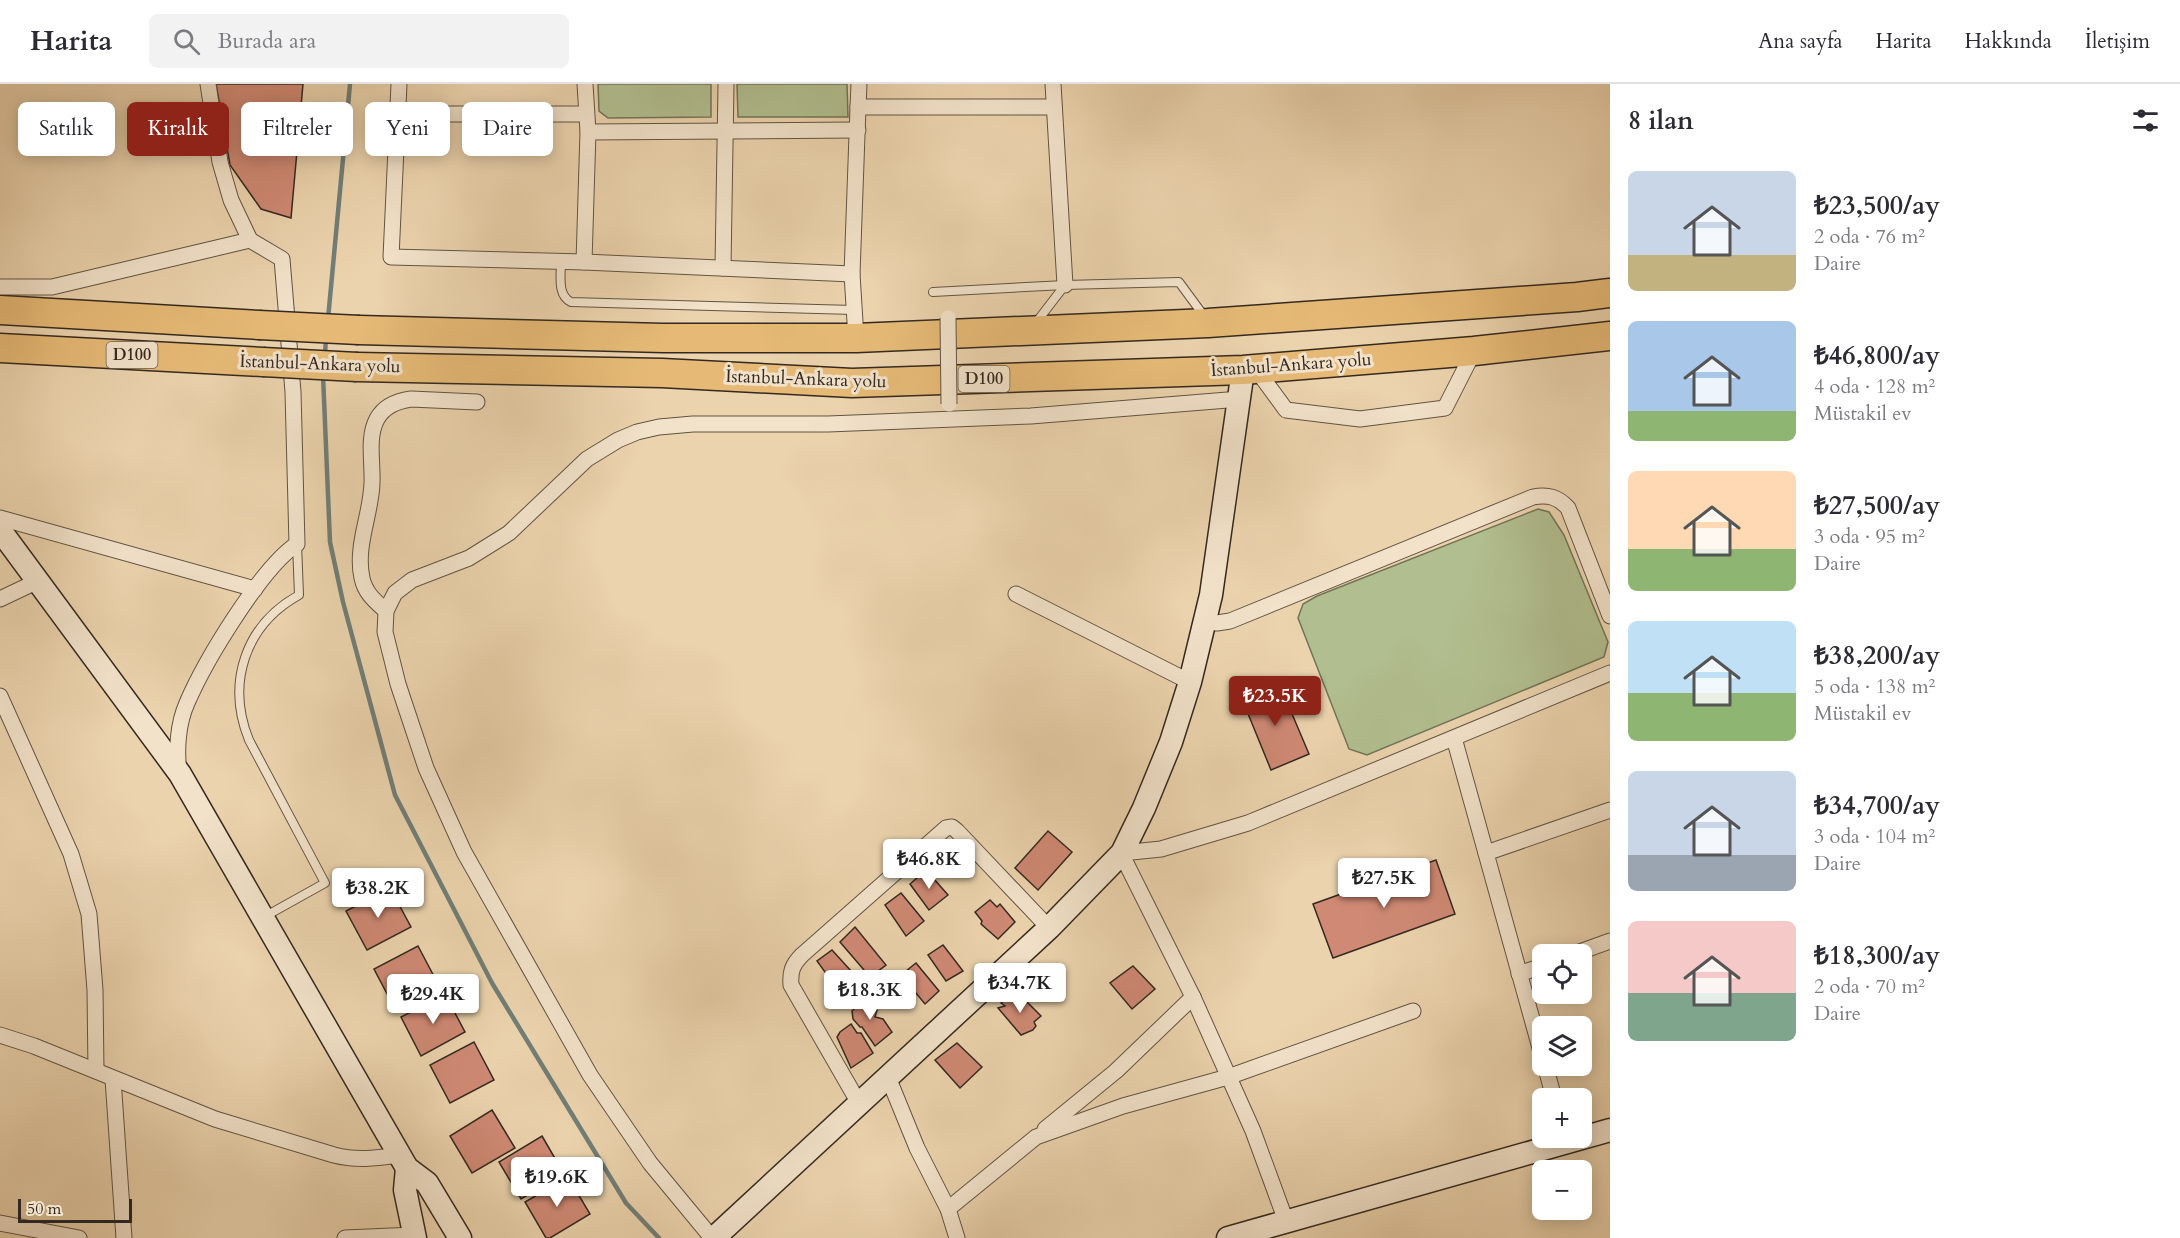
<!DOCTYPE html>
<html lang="tr">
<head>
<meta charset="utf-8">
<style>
  body { margin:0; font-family:Cardo,serif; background:#f2f2f3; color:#2b2b33; height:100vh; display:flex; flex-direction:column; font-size:22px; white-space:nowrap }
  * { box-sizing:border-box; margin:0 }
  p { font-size:20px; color:#7c7c81 }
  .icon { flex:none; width:33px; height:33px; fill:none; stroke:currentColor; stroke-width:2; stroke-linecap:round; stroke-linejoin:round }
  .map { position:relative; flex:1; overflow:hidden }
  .panel { display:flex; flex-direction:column; background:#fff; width:570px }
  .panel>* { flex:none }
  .guide { position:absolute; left:18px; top:18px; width:570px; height:54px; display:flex; gap:12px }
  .fabs { position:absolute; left:1532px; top:860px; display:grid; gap:12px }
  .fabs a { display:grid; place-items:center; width:60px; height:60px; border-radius:9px; background:#fff; box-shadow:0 3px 15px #0003; font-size:30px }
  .scale { position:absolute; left:18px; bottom:15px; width:114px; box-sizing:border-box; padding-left:6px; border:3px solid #342920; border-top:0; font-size:16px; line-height:21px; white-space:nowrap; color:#342920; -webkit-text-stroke:4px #f2e2ca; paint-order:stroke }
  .price { position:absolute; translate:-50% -51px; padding:0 14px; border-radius:6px; background:#fff; color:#222; font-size:20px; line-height:39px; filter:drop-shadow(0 2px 3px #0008) }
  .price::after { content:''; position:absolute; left:50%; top:36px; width:18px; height:14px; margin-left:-9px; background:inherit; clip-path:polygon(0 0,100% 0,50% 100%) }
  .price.on { background:#8f2418; color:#fff }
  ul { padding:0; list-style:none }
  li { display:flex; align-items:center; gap:18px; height:150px; padding:0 18px }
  li span { display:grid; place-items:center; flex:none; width:168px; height:120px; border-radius:9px; color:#555 }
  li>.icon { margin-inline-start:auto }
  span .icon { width:72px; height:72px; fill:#fffc; stroke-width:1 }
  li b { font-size:26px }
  h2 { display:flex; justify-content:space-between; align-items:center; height:72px; padding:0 18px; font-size:26px }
  .pill { padding:0 21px; border-radius:9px; background:#fff; box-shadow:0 3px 15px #0003; font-size:21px; line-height:54px }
  .pill.on { background:#8f2418; color:#fff }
  header { display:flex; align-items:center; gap:36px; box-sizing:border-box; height:84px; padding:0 30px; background:#fff; border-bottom:2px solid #e1e1e2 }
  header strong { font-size:28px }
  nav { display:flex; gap:33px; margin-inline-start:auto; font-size:21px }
  .search { width:420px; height:54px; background:#f2f2f3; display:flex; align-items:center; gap:15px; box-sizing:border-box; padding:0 21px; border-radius:9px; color:#7c7c81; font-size:22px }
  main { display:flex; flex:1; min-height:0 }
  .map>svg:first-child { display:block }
  .green { fill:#b1be8f; stroke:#727458; stroke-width:1.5 }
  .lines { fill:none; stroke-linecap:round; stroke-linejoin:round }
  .stream { stroke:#717e77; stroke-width:4.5 }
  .building { fill:#cf8974; stroke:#342920; stroke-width:1.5 }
  .lane-casing { stroke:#625443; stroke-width:10 }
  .street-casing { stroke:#625443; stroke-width:17 }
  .secondary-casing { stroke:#342920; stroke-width:25 }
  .highway-casing { stroke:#342920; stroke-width:31 }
  .lane { stroke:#f2e2ca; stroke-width:8 }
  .street { stroke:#f2e2ca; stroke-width:15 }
  .secondary { stroke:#f2e2ca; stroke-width:22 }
  .highway { stroke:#e6ba76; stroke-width:28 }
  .street-bridge-casing { stroke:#625443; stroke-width:17; stroke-linecap:butt }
  .highway-bridge-casing { stroke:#342920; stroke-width:31; stroke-linecap:butt }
  .street-bridge { stroke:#f2e2ca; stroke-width:15 }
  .highway-bridge { stroke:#e6ba76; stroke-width:28 }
  .labels { text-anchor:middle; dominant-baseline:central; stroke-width:6; stroke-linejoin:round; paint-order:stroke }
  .shield { fill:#f2e2ca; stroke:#6d6053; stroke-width:1.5 }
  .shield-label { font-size:16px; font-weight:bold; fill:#342920 }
  .street-label { font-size:18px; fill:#342920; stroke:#f2e2ca }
</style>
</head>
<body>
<header>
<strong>Harita</strong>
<div class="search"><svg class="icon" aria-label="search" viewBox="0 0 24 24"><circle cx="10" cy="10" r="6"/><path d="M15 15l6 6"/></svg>Burada ara</div>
<nav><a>Ana sayfa</a><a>Harita</a><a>Hakkında</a><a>İletişim</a></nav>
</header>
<main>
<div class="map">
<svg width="1610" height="1154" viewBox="0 0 1610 1154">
  <rect width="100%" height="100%" fill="#ebd3ad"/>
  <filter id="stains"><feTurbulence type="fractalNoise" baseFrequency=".00333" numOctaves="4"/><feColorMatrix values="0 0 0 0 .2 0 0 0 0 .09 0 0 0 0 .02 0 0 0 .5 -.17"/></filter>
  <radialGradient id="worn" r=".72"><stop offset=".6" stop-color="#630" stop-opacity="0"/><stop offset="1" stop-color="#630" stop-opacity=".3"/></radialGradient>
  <!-- green -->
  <g class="green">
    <polygon points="598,0 711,0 711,33 608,34 599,27"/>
    <polygon points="737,0 847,0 848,33 738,33"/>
    <polygon points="1538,425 1549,428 1564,451 1608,558 1604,573 1367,671 1349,665 1298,534 1303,520 1317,512"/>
  </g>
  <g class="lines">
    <!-- stream -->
    <g class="stream">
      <polyline points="328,235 350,0"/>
      <polyline points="325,271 326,253"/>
      <polyline points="323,291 330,458 343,518 395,711 492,899 626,1119 659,1154"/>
    </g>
  </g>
  <!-- building -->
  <g class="building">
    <polygon points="216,0 303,0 291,134 261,125 230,81"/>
    <polygon points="1279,599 1309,670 1271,686 1242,615"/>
    <polygon points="1048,747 1072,768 1038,806 1015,784"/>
    <polygon points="1436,776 1455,830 1333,874 1313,820"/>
    <polygon points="926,786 948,811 929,826 910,800"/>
    <polygon points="390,804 411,843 367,866 346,827"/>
    <polygon points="901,809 924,837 906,852 885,821"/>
    <polygon points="990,816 997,823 1000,820 1015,838 998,855 981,840 982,837 975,828"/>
    <polygon points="855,843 886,881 870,893 840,858"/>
    <polygon points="943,861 963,887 946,897 928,871"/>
    <polygon points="418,862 438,900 394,923 374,885"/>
    <polygon points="832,866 861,898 843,913 817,877"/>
    <polygon points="916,879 939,907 925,920 901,891"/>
    <polygon points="1133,882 1155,905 1132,925 1110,899"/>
    <polygon points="1018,909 1041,932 1034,938 1036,942 1033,946 1021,951 998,924 1005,922 1001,919 1006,915 1011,915"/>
    <polygon points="445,910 465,948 421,972 401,933"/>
    <polygon points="862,915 864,918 871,916 877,926 875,933 883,935 892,948 875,962 862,943 860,943 853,935 852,927 854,925 852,923"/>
    <polygon points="851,940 857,949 861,949 873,969 851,984 837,953 840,948"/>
    <polygon points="474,958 494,996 450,1019 430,981"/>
    <polygon points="957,959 982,983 960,1004 935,976"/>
    <polygon points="492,1026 515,1064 472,1089 450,1052"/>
    <polygon points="542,1052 564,1090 521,1115 499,1078"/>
    <polygon points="568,1093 590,1130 550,1154 546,1154 525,1118"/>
  </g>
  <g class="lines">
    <defs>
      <g id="lane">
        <path d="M561 178C561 192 557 211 571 218L854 226"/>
        <polyline points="933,208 1065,201 1179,198 1204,232"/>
        <polyline points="1035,240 1065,201"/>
        <path d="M264 833 325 799 249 656C226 599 245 541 299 511L297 460"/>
      </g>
      <g id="street">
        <polyline points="399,0 391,173 584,178 852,190 858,23 1054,23"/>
        <polyline points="1053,0 1065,201"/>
        <polyline points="858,23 859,0"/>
        <polyline points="397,30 586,30"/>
        <polyline points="588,48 858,46"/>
        <polyline points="584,178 588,48 585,0"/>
        <polyline points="723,184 726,0"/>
        <polyline points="852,190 856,254"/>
        <polyline points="0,203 52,203 250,156"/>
        <polyline points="1256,285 1286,326 1360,335 1445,324 1474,267"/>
        <polyline points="0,434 255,505"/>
        <polyline points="1016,510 1190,598"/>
        <polyline points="0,515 38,497"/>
        <path d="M386 527C375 517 365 509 362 494 355 462 371 431 372 399 373 379 367 353 377 335 384 322 397 317 411 315L477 318"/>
        <path d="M1205 537 1217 539 1230 537 1533 413C1548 410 1558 413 1568 424L1610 532"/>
        <polyline points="0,612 71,770 89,830 95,906 96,987"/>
        <polyline points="1454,654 1542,971"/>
        <path d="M179 687C176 666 178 639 187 619 205 577 261 484 297 460L293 308 282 175 250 156 231 116 220 78 208 0"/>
        <polyline points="1121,769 1193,913 1253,1047 1286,1137"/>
        <polyline points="1122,769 1161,765 1248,739 1610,589"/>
        <polyline points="1486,769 1610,726"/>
        <polyline points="1574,870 1610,857"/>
        <polyline points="1519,890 1542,882"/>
        <path d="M0 951 34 962 215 1035 334 1071C357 1077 377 1074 400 1071"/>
        <polyline points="1545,981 1554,1014"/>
        <polyline points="888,993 917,1064 948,1125 957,1154"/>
        <polyline points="113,995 124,1154"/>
        <path d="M860 1021 791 901C790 888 792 881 802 871L946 744 952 743 957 747 1049 844"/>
        <polyline points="1045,1045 1116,987 1193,913"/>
        <polyline points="948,1125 1036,1053 1123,1022 1228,993 1413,927"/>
        <polyline points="0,1139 79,1154"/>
        <polyline points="345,1154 415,1151"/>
        <polyline points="712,1154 650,1079 590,991 464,768 426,684 398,600 385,548 386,527 395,509 412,496 469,474 509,449 587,375 618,356 637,348 659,343 693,340 828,340 1031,332 1240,315"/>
      </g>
      <g id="secondary">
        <polyline points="0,446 180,690 407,1084 427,1099 460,1154"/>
        <polyline points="407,1084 405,1106 415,1154"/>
        <polyline points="714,1154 1049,844 1122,769 1144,724 1171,658 1190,598 1211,511 1243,286"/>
        <polyline points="1228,1154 1610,1046"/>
      </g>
      <g id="highway">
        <polyline points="0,226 259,241"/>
        <polyline points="359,246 663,254 856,254 1208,239 1577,213 1610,209"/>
        <polyline points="0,264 263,278"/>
        <polyline points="357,283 662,289 852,299 1243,286 1474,267 1610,252"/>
      </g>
    </defs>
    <!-- lane casing -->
    <use href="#lane" class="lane-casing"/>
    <!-- street casing -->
    <use href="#street" class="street-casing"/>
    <!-- secondary casing -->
    <use href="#secondary" class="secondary-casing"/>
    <!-- highway casing -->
    <use href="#highway" class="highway-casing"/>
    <!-- lane -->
    <use href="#lane" class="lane"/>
    <!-- street -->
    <use href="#street" class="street"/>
    <!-- secondary -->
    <use href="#secondary" class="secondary"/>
    <!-- highway -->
    <use href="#highway" class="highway"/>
    <defs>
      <polyline id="street-bridge" points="948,234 949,320"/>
      <g id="highway-bridge">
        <polyline points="259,241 359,246"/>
        <polyline points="263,278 357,283"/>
      </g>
    </defs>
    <!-- street-bridge casing -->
    <use href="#street-bridge" class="street-bridge-casing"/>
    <!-- highway-bridge casing -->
    <use href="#highway-bridge" class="highway-bridge-casing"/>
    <!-- street-bridge -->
    <use href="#street-bridge" class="street-bridge"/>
    <!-- highway-bridge -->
    <use href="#highway-bridge" class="highway-bridge"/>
  </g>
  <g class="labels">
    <!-- shield labels -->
    <g class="shield">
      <rect x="106.5" y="258" width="51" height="26" rx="4.5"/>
      <rect x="958.5" y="282" width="51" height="26" rx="4.5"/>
    </g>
    <g class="shield-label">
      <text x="132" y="271">D100</text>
      <text x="984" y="295">D100</text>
    </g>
    <!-- street labels -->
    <g class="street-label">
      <text transform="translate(320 280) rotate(2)">İstanbul-Ankara yolu</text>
      <text transform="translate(1291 281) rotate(-4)">İstanbul-Ankara yolu</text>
      <text transform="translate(806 295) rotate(2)">İstanbul-Ankara yolu</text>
    </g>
  </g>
  <rect width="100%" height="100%" filter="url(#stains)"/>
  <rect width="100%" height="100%" fill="url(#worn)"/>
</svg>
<div class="fabs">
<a><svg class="icon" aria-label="locate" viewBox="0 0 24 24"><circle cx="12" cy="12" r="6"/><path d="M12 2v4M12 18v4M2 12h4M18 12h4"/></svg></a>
<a><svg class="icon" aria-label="layers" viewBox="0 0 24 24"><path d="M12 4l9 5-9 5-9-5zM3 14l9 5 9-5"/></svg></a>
<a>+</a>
<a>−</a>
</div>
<div class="scale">50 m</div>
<b class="price on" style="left:1275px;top:643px">₺23.5K</b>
<b class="price" style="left:929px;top:806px">₺46.8K</b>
<b class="price" style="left:1384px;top:825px">₺27.5K</b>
<b class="price" style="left:378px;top:835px">₺38.2K</b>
<b class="price" style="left:1020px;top:930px">₺34.7K</b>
<b class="price" style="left:870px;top:937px">₺18.3K</b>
<b class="price" style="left:433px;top:941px">₺29.4K</b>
<b class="price" style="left:557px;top:1124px">₺19.6K</b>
<div class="guide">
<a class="pill">Satılık</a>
<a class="pill on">Kiralık</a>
<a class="pill">Filtreler</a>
<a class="pill">Yeni</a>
<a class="pill">Daire</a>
</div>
</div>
<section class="panel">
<h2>8 ilan<svg class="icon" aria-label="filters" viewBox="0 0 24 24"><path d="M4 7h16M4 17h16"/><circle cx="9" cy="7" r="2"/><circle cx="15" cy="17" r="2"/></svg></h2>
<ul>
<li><span style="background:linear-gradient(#c9d6e8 70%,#c2b280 0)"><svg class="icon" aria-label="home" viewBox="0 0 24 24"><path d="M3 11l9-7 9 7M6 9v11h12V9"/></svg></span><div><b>₺23,500/ay</b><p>2 oda · 76 m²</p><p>Daire</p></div></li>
<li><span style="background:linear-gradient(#a9c7e8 75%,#8fb573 0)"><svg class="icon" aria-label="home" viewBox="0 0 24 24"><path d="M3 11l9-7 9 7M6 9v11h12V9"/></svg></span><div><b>₺46,800/ay</b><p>4 oda · 128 m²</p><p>Müstakil ev</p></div></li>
<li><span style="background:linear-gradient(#ffd9b3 65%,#8fb573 0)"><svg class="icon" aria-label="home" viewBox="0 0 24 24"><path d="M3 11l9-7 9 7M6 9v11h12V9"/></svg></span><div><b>₺27,500/ay</b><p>3 oda · 95 m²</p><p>Daire</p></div></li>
<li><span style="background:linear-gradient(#bfe0f5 60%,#8fb573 0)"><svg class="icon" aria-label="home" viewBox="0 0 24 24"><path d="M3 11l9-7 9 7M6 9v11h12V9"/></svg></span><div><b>₺38,200/ay</b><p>5 oda · 138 m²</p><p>Müstakil ev</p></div></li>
<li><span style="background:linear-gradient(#c9d6e8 70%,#9aa5b1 0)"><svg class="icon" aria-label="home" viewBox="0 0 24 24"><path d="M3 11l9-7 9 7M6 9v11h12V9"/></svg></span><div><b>₺34,700/ay</b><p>3 oda · 104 m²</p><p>Daire</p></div></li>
<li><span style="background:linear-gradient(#f6c9c9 60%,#7fa58c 0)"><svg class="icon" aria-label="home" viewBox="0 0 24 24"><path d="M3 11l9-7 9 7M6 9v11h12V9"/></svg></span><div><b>₺18,300/ay</b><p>2 oda · 70 m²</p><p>Daire</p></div></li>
</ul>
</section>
</main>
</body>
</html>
